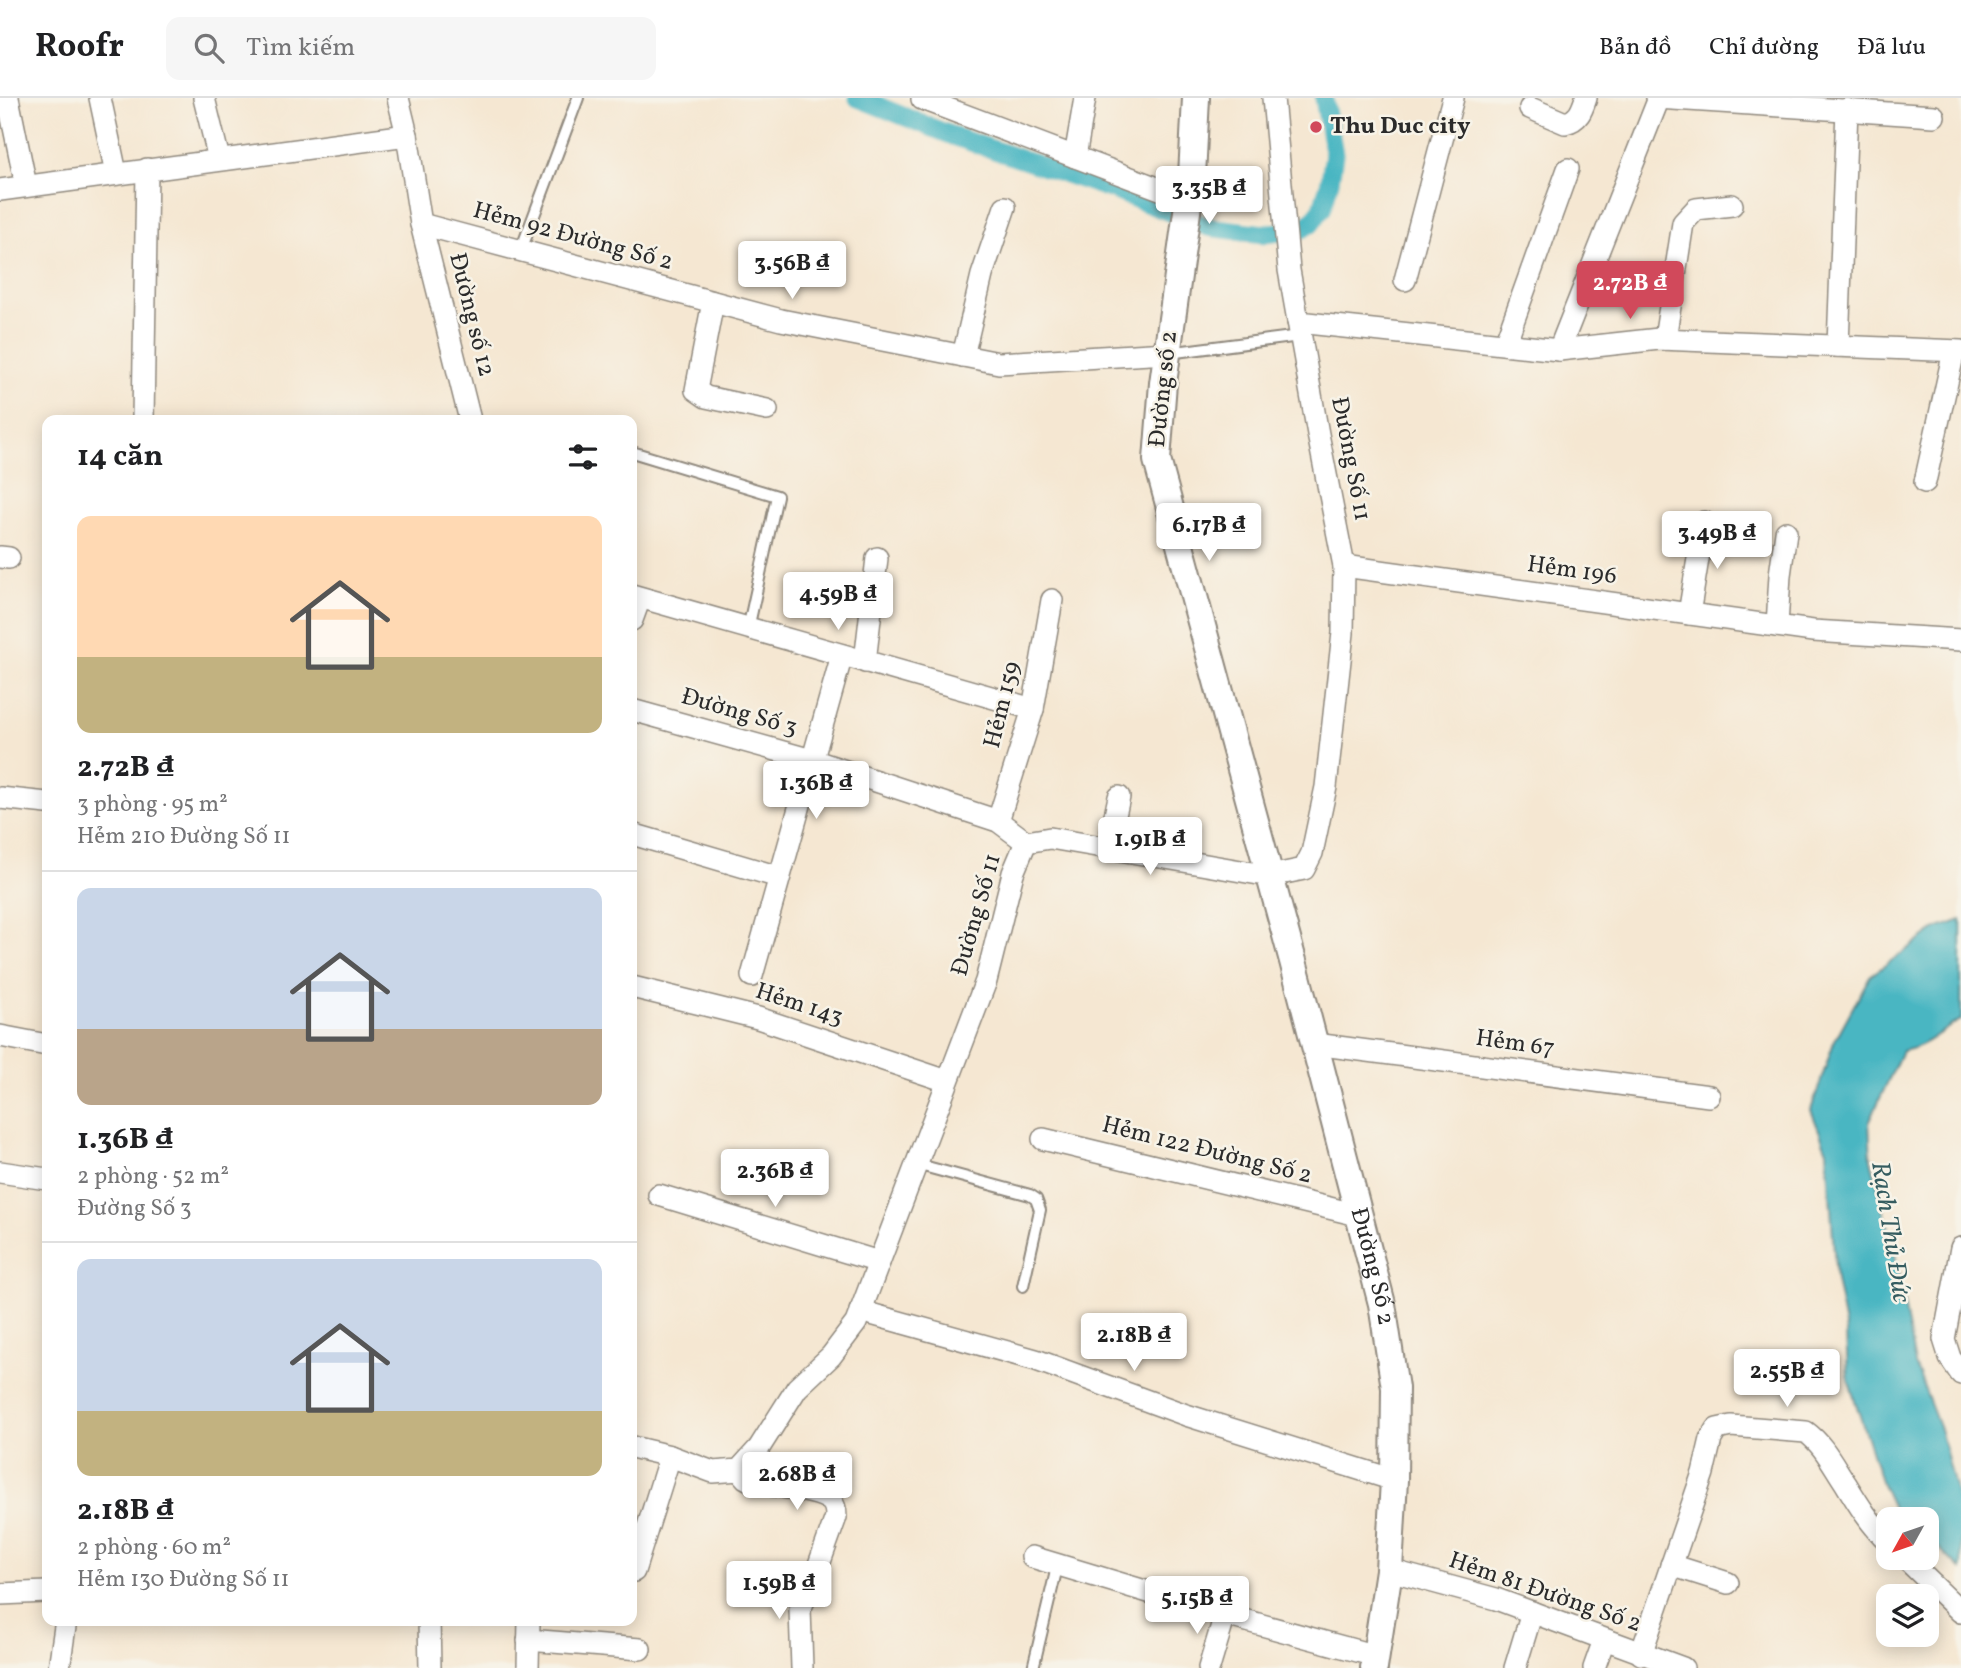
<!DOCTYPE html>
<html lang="vi">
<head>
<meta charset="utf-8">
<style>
  body { margin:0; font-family:Vollkorn,serif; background:#f6f6f6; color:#202124; height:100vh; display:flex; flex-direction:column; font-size:26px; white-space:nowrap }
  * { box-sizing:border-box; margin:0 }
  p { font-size:23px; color:#757577 }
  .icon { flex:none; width:38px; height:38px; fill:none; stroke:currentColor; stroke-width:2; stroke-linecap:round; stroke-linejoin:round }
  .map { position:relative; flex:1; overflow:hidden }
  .details { position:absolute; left:42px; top:317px; width:595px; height:1211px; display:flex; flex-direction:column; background:#fff; border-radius:14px; box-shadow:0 4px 18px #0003 }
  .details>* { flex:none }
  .needle { width:46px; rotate:230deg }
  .controls { position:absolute; left:1876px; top:1409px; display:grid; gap:14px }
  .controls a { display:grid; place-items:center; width:63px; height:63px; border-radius:14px; background:#fff; box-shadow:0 4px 18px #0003; font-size:35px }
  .price { position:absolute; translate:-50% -60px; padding:0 16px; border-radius:7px; background:#fff; color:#222; font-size:23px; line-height:46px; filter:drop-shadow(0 2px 4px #0008) }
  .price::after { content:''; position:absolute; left:50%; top:42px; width:21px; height:16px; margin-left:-10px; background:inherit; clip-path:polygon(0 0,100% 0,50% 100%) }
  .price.selected { background:#d1495b; color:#fff }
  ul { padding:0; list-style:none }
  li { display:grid; align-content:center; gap:14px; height:371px; padding:0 35px }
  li+li { border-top:2px solid #e0e0e0 }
  li span { display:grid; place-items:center; height:217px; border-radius:14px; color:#555 }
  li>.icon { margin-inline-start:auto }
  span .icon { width:126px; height:126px; fill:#fffc; stroke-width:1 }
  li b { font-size:30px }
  h2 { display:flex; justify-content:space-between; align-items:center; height:84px; padding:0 35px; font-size:30px }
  header { display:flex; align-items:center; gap:42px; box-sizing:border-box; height:98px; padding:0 35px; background:#fff; border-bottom:2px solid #e0e0e0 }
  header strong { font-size:33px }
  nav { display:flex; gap:38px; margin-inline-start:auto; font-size:24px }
  .search { width:490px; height:63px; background:#f6f6f6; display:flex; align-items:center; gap:18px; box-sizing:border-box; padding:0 24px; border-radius:14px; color:#757577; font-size:26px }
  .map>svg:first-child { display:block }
  .water { fill:#48b6c2; stroke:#3a7076; stroke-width:2 }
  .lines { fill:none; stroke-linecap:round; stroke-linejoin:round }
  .canal { stroke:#48b6c2; stroke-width:19 }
  .service-casing { stroke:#90897e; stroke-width:14 }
  .minor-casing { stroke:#90897e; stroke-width:24 }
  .tertiary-casing { stroke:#90897e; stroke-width:30 }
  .service { stroke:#fff; stroke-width:10 }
  .minor { stroke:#fff; stroke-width:21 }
  .tertiary { stroke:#fff; stroke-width:26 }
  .poi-dot { fill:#d1495b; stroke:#f7f3e8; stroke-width:2.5 }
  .labels { text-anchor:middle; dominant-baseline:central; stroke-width:5; stroke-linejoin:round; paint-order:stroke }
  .poi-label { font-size:24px; font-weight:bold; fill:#2b2b2b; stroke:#f7f3e8; text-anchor:start }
  .street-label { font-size:24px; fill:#2b2b2b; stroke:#f7f3e8 }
  .water-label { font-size:26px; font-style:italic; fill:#355c60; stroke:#f7f3e8 }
</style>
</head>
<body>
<header>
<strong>Roofr</strong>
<div class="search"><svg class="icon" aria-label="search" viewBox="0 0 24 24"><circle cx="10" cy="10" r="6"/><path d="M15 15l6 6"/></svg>Tìm kiếm</div>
<nav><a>Bản đồ</a><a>Chỉ đường</a><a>Đã lưu</a></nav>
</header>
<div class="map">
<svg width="1961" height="1570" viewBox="0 0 1961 1570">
  <rect width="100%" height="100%" fill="#f7f3e8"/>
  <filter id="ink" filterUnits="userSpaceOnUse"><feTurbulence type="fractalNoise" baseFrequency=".0143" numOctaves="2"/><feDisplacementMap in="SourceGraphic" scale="14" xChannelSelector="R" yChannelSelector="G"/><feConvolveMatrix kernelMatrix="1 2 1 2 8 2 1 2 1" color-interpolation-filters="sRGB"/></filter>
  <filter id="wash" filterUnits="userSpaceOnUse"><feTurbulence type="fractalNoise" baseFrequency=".00686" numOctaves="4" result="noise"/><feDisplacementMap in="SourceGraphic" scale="28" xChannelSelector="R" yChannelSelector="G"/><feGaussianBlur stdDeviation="1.57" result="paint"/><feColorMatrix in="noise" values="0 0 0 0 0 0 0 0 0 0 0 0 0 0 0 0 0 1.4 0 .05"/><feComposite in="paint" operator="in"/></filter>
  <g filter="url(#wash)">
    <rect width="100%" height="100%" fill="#f5e7d2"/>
    <!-- water -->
    <path class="water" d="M1961 822V922C1941 932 1924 950 1902 953L1869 1024 1871 1062 1894 1151 1915 1266 1941 1334 1961 1413V1472L1927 1438V1421H1898L1882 1386 1848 1281 1846 1233 1836 1182 1827 1053 1811 1012 1834 944 1870 878 1936 831Z"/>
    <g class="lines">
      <!-- canal -->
      <polyline class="canal" points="858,0 953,38 1110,91 1208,129 1264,136 1302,131 1311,125 1322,111 1330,83 1334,56 1324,0"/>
    </g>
  </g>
  <g filter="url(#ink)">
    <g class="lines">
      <defs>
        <g id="service">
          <polyline points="521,152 578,0"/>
          <polyline points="1168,255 1300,238"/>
          <polyline points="632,354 777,398 748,531"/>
          <polyline points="916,1066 1030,1097 1036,1101 1040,1112 1023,1188"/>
          <polyline points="1033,1570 1058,1465"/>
        </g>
        <g id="minor">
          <polyline points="8,0 26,88"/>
          <polyline points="100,0 116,75"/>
          <polyline points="204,0 219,61"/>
          <polyline points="398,0 407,37 421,126 470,322"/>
          <polyline points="1657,0 1934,18"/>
          <polyline points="922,1 1189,102"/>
          <path d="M1530 10 1565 25C1579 22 1582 12 1586 0"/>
          <polyline points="1075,59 1085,0"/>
          <polyline points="0,92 407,37"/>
          <polyline points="421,126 781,222 999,265 1167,255"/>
          <polyline points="1405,182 1453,0"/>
          <polyline points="713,204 696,292 706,299 767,312"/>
          <polyline points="1298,224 1559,252 1659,241 1961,253"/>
          <polyline points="1665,241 1683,125 1696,111 1732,107"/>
          <polyline points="1505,246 1568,71"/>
          <polyline points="1838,248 1847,11"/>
          <polyline points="1559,252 1659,0"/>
          <polyline points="963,258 982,177 1005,109"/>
          <polyline points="143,322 147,71"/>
          <polyline points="1925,384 1954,253"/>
          <polyline points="0,459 9,460"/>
          <polyline points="1344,468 1813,533 1961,542"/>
          <polyline points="632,497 1033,611"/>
          <polyline points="1689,516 1704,424"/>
          <polyline points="632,522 640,500"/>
          <polyline points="1777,528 1780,477 1786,434"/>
          <polyline points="865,564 877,460"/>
          <polyline points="632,612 812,662 998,723 1026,744"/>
          <polyline points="0,700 47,705"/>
          <polyline points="998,723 1033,611 1052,502"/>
          <polyline points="632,736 779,779"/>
          <polyline points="1026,744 1050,740 1270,778 1304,771 1312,755 1326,689 1343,535 1344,468 1318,336 1289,172 1273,0"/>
          <polyline points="1108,750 1119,699"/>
          <polyline points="752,878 842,557"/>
          <polyline points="632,889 758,920 947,983"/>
          <polyline points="0,938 47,947"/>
          <polyline points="1315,946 1709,998"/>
          <polyline points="1043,1041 1358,1117"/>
          <polyline points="0,1074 47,1081"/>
          <polyline points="659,1097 879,1164"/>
          <polyline points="1961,1150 1944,1241 1950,1260 1961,1276"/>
          <polyline points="860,1213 1036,1262 1186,1317 1394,1382"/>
          <polyline points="632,1349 670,1358 713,1374 739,1372 759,1350 797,1290 831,1258 856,1225 986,883 1013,775 1026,744"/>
          <path d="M739 1372 746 1380 753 1384C772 1389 818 1391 831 1403 835 1407 836 1413 836 1419L812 1486 800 1511 802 1570"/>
          <polyline points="1032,1459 1225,1517 1376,1558"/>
          <polyline points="1905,1460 1961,1514"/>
          <polyline points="1671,1467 1728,1485"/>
          <polyline points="1389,1472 1496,1501 1683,1570"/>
          <polyline points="634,1473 670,1358"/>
          <polyline points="0,1496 47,1494"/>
          <polyline points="429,1522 430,1570"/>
          <polyline points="528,1542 640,1551"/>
          <path d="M1641 1556 1703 1375 1711 1341 1717 1331 1731 1328 1806 1334C1824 1347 1833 1367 1846 1386 1858 1406 1871 1427 1888 1443"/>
          <polyline points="59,1570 66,1522"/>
          <polyline points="528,1570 529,1522"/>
          <polyline points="1209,1570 1225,1517"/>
          <polyline points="1515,1570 1532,1514"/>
          <polyline points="1594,1570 1604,1542"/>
        </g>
        <g id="tertiary">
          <path id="s1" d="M1196 0 1192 78 1163 285 1157 362 1293 863 1382 1206 1395 1290 1394 1382 1389 1472 1374 1570"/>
        </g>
      </defs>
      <!-- service casing -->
      <use href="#service" class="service-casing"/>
      <!-- minor casing -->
      <use href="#minor" class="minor-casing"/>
      <!-- tertiary casing -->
      <use href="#tertiary" class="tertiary-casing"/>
      <!-- service -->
      <use href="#service" class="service"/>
      <!-- minor -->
      <use href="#minor" class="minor"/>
      <!-- tertiary -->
      <use href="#tertiary" class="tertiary"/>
    </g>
  </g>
  <!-- markers -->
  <circle class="poi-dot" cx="1316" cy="29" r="7"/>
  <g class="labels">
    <!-- poi labels -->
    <g class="poi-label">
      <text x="1330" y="29">Thu Duc city</text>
    </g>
    <!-- street labels -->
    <g class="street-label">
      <text transform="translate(573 139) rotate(15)">Hẻm 92 Đường Số 2</text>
      <text transform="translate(471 217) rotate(76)">Đường số 12</text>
      <text transform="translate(1164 291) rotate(-84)">Đường số 2</text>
      <text transform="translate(1350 361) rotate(79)">Đường Số 11</text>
      <text transform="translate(1572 473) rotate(8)">Hẻm 196</text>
      <text transform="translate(1003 607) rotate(-76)">Hẻm 159</text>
      <text transform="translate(739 615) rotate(16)">Đường Số 3</text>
      <text transform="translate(977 817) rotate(-74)">Đường Số 11</text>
      <text transform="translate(799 907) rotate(18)">Hẻm 143</text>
      <text transform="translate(1515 946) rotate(8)">Hẻm 67</text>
      <text transform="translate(1207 1053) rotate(14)">Hẻm 122 Đường Số 2</text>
      <text stroke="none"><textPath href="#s1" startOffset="1199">Đường Số 2</textPath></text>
      <text transform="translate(1545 1495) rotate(19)">Hẻm 81 Đường Số 2</text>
    </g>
    <!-- water labels -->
    <g class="water-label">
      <text transform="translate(1890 1134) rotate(81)">Rạch Thủ Đức</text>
    </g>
  </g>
</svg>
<div class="controls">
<a><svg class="needle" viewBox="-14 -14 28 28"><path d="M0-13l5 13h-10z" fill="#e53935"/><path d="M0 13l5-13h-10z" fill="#757577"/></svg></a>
<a><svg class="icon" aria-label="layers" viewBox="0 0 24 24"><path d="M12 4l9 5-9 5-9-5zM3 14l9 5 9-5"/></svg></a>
</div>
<b class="price" style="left:1209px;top:128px">3.35B ₫</b>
<b class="price" style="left:792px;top:203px">3.56B ₫</b>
<b class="price selected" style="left:1630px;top:223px">2.72B ₫</b>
<b class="price" style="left:1209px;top:465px">6.17B ₫</b>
<b class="price" style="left:1717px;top:473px">3.49B ₫</b>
<b class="price" style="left:838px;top:534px">4.59B ₫</b>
<b class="price" style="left:816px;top:723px">1.36B ₫</b>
<b class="price" style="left:1150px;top:779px">1.91B ₫</b>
<b class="price" style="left:775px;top:1111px">2.36B ₫</b>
<b class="price" style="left:1134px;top:1275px">2.18B ₫</b>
<b class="price" style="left:1787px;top:1311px">2.55B ₫</b>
<b class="price" style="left:797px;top:1414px">2.68B ₫</b>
<b class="price" style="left:779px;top:1523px">1.59B ₫</b>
<b class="price" style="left:1197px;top:1538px">5.15B ₫</b>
<section class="details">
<h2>14 căn<svg class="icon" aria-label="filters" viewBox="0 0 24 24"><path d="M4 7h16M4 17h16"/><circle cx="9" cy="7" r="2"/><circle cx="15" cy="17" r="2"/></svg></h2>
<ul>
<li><span style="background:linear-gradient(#ffd9b3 65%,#c2b280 0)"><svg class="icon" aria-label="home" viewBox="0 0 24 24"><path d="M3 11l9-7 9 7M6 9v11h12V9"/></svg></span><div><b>2.72B ₫</b><p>3 phòng · 95 m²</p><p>Hẻm 210 Đường Số 11</p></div></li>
<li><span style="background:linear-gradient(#c9d6e8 65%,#b9a48a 0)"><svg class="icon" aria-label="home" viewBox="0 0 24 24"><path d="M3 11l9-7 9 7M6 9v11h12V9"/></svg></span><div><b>1.36B ₫</b><p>2 phòng · 52 m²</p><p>Đường Số 3</p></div></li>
<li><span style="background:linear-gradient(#c9d6e8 70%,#c2b280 0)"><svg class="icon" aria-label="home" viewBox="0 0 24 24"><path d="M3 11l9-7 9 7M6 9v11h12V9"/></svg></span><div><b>2.18B ₫</b><p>2 phòng · 60 m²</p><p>Hẻm 130 Đường Số 11</p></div></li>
</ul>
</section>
</div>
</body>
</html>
